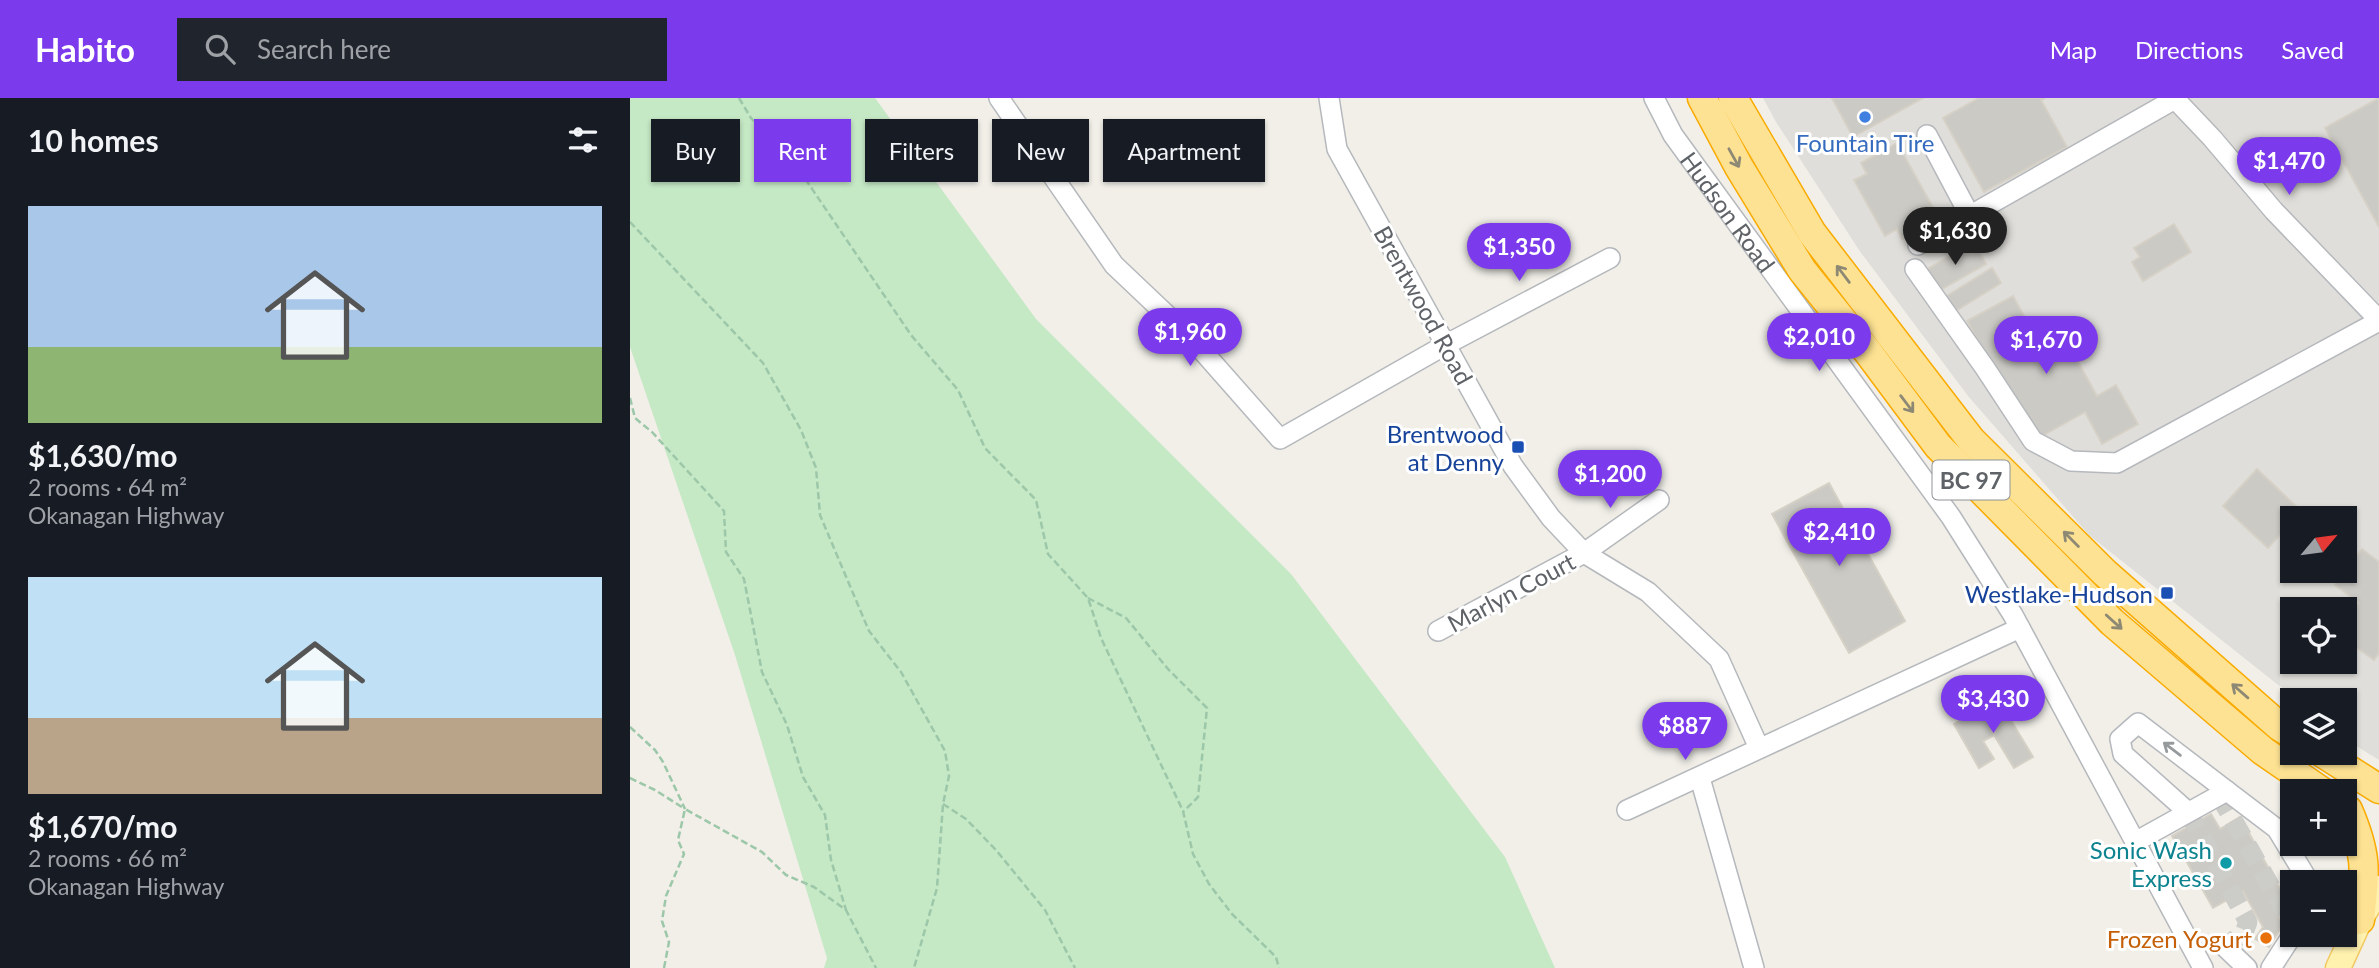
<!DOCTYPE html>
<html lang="en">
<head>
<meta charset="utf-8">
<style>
  body { margin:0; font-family:Lato,sans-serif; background:#20242c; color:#f1f3f6; height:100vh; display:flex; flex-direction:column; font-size:26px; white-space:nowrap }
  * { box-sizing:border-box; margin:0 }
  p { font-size:23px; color:#9ea1a6 }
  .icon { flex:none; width:38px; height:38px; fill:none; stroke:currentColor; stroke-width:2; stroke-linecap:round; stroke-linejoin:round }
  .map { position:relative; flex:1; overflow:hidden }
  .drawer { display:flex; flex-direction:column; background:#171b24; width:630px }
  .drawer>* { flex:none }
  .banner { position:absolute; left:21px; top:21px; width:665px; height:63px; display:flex; gap:14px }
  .needle { width:46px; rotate:61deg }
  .controls { position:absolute; left:1650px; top:408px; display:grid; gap:14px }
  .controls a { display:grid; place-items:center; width:77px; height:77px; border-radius:0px; background:#171b24; box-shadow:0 2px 5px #0004; font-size:35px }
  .price { position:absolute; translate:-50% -60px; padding:0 16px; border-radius:24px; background:#7c3aed; color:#fff; font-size:23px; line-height:46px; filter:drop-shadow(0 2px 4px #0008) }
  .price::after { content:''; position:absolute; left:50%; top:42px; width:21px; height:16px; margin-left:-10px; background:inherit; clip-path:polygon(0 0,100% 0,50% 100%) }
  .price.on { background:#222; color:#fff }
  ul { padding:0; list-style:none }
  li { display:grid; align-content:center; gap:14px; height:371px; padding:0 28px }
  li span { display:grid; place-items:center; height:217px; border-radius:0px; color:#555 }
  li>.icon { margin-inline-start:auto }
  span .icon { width:126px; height:126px; fill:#fffc; stroke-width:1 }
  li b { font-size:30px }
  h2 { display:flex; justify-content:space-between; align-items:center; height:84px; padding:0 28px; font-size:30px }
  .tag { padding:0 24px; border-radius:0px; background:#171b24; box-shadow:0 2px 5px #0004; font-size:24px; line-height:63px }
  .tag.on { background:#7c3aed; color:#fff }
  header { display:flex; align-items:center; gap:42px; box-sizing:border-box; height:98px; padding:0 35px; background:#7c3aed; color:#fff }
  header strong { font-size:33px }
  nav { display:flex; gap:38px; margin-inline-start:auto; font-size:24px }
  .search { width:490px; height:63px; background:#20242c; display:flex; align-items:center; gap:18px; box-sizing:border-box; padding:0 24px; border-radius:0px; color:#9ea1a6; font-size:26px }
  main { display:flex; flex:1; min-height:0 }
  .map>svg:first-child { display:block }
  .industrial { fill:#e0deda; fill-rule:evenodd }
  .green { fill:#c5e8c5 }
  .building { fill:#cccac5; stroke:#d6d1c6; stroke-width:2 }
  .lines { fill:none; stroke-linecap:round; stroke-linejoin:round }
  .minor-tunnel { stroke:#ccccc8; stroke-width:19; stroke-dasharray:19 10; stroke-linecap:butt }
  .minor-casing { stroke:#b5b8bc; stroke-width:22 }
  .major-casing { stroke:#f2c960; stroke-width:27 }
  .highway-casing { stroke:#f9ab00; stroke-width:31 }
  .path { stroke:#9cc7a9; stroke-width:2.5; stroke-dasharray:7 3.5; stroke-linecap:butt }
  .minor { stroke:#fff; stroke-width:19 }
  .major { stroke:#fff2af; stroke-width:24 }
  .highway { stroke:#fde293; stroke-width:28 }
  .oneway { stroke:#8e8975 }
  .oneway2 { stroke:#979a9d }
  .shop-dot { fill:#3f7fe0; stroke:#fff; stroke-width:2.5 }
  .transit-dot { fill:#1a4fb4; stroke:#fff; stroke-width:2.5 }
  .culture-dot { fill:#0f9aa8; stroke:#fff; stroke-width:2.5 }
  .food-dot { fill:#e8710a; stroke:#fff; stroke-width:2.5 }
  .labels { text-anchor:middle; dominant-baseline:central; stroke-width:6; stroke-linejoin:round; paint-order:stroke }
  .shield { fill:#fff; stroke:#8f9295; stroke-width:2 }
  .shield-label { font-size:23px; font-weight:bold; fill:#5f6368 }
  .shop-label { font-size:24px; fill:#366cbe; stroke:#fff }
  .street-label { font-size:24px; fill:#5f6368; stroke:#fff }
  .transit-label { font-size:24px; fill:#164399; stroke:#fff; text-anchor:end }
  .culture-label { font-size:24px; fill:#0d838f; stroke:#fff; text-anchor:end }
  .food-label { font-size:24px; fill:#c56008; stroke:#fff; text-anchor:end }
</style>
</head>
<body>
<header>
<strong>Habito</strong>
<div class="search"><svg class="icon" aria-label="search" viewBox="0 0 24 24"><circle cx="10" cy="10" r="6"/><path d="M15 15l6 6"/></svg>Search here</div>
<nav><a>Map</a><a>Directions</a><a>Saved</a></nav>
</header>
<main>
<section class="drawer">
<h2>10 homes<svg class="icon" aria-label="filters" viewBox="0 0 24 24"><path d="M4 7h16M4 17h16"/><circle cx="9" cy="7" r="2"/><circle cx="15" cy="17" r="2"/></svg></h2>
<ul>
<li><span style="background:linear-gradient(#a9c7e8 65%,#8fb573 0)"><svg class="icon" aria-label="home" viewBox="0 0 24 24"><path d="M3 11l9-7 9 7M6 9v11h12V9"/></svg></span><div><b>$1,630/mo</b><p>2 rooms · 64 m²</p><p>Okanagan Highway</p></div></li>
<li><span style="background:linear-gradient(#bfe0f5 65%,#b9a48a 0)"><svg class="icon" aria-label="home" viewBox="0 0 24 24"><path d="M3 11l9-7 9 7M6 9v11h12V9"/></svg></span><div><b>$1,670/mo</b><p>2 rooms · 66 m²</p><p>Okanagan Highway</p></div></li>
</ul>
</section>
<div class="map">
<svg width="1749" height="870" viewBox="0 0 1749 870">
  <rect width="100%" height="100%" fill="#f1efe8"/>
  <!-- industrial -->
  <path class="industrial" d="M1133 0H1749V662L1715 641V602H1667L1459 437 1338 298 1229 152 1146 24ZM1662 420H1715V472H1662ZM1662 511H1715V564H1662Z"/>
  <!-- green -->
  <polygon class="green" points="0,0 245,0 406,221 661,476 875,759 925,870 194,870 197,860 105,557 0,249"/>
  <!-- building -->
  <g class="building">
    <polygon points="1202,0 1293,0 1223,39"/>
    <polygon points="1349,0 1415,0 1411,2 1437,49 1354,94 1313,20"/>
    <polygon points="1749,0 1749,129 1695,30"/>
    <polygon points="1267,45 1309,120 1272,141 1267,131 1255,138 1224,82 1237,76 1231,65"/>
    <polygon points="1544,126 1561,154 1513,183 1502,164 1510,159 1504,150"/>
    <polygon points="1344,144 1356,166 1307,194 1294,173"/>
    <polygon points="1362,170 1371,185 1324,214 1315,199"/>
    <polygon points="1383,198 1414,254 1436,242 1467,298 1486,287 1508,326 1472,346 1455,314 1407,341 1362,262 1359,263 1337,223"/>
    <polygon points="1627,371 1672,414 1666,420 1662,420 1662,424 1638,450 1593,408"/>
    <polygon points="1199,385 1275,523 1219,555 1142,416"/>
    <polygon points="1732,451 1749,464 1749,555 1744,562 1715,541 1715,524 1729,505 1705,487"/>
    <polygon points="1367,599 1403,659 1384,670 1364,637 1353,643 1364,661 1349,670 1324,626 1339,617 1340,620 1350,614 1348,610"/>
    <polygon points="1581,716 1590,731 1610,719 1654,798 1641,805 1653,826 1639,849 1625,841 1633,829 1613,793 1583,810 1542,738"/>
  </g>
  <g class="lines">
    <!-- minor-tunnel -->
    <g class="minor-tunnel">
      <polyline points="1589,697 1662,826"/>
      <polyline points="1558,714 1618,824 1615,832 1600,846"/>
    </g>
    <defs>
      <g id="minor">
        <polyline points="369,0 484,167 561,240 650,341 817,246 980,160"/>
        <polyline points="699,0 707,51 883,368 921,420 954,455 1018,494 1089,561 1129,650"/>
        <path id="s1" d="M1024 0 1043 37 1321 419 1383 517 1573 870"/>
        <polyline points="1544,0 1582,40 1644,113 1749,222"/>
        <polyline points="1297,37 1340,118"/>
        <polyline points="1288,147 1545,1"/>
        <polyline points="1285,171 1355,270 1403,343 1441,363 1487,365 1749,223"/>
        <polyline points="808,533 954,455 1029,402"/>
        <polyline points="1070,680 1124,870"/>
        <polyline points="997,712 1390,530"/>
        <polyline points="1558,714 1493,656 1490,641 1508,625 1597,693"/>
        <polyline points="1505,744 1597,693 1647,731 1679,784"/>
        <polyline points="1594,848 1617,870"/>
        <polyline points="1641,870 1663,836"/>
      </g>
      <polyline id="major" points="1708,870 1730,822 1749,790"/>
      <g id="highway">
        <polyline points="1072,0 1109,69 1172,172 1238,254 1308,348 1482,524 1633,653 1691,693"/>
        <polyline points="1103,0 1182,135 1341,342 1475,475 1649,628 1662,636"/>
        <polyline points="1691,654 1749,691"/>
        <path d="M1718 712C1738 758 1735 774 1730 822"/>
      </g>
    </defs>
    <!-- minor casing -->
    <use href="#minor" class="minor-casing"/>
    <!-- major casing -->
    <use href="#major" class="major-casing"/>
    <!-- highway casing -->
    <use href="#highway" class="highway-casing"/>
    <!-- path -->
    <g class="path">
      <polyline points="109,0 121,20 174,79 281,237 328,292 355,350 406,402 418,456 458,500 471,540 553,713 563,756 579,786 602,816 646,859 649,870"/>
      <polyline points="0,124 133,265 171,332 186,370 190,417 239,533 271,574 315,653 319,678 313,706 307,790 284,870"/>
      <polyline points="0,300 5,320 22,334 94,413 96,454 114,481 132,574 157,627 173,679 195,717 201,762 216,812"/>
      <polyline points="458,500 496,520 538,571 577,610 568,699 554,713"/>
      <polyline points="0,629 25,652 33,664 55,711"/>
      <polyline points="0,680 25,692 55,711"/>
      <polyline points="313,706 336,721 366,752 415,812 445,870"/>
      <polyline points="34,870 39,844 32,823 36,798 54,756 48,742 55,711 132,754 156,777 184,789 216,812 246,870"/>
    </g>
    <!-- minor -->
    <use href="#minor" class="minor"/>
    <!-- major -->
    <use href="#major" class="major"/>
    <!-- highway -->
    <use href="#highway" class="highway"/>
  </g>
  <!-- one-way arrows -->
  <defs><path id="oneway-shaft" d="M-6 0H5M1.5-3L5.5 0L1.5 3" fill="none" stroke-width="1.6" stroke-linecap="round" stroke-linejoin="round" transform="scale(1.75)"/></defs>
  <g class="oneway">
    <use href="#oneway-shaft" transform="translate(1104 60) rotate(61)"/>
    <use href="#oneway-shaft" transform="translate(1213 176) rotate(-127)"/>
    <use href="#oneway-shaft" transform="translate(1277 306) rotate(53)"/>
    <use href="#oneway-shaft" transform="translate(1441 441) rotate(-135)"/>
    <use href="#oneway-shaft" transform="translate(1484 524) rotate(42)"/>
    <use href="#oneway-shaft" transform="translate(1610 593) rotate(-139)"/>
  </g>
  <use class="oneway2" href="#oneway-shaft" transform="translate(1542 651) rotate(-143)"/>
  <!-- markers -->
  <circle class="shop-dot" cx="1235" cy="19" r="7"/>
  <g class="transit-dot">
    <rect x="881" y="342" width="14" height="14" rx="3.5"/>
    <rect x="1530" y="488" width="14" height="14" rx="3.5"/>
  </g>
  <circle class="culture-dot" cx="1596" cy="765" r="7"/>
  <circle class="food-dot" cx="1636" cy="840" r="7"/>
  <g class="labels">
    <!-- shield labels -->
    <rect class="shield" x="1302.5" y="362.5" width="77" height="39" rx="5"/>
    <g class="shield-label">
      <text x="1341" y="382">BC 97</text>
    </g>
    <!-- shop labels -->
    <g class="shop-label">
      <text x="1235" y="44">Fountain Tire</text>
    </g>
    <!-- street labels -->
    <g class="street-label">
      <text stroke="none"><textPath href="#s1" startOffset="136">Hudson Road</textPath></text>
      <text transform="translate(794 207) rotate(61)">Brentwood Road</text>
      <text transform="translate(881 494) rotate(-28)">Marlyn Court</text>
    </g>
    <!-- transit labels -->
    <g class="transit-label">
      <text x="874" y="335">Brentwood<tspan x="874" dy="28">at Denny</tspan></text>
      <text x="1523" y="495">Westlake-Hudson</text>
    </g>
    <!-- culture labels -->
    <g class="culture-label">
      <text x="1582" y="751">Sonic Wash<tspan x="1582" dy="28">Express</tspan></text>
    </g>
    <!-- food labels -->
    <g class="food-label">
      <text x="1622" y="840">Frozen Yogurt</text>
    </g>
  </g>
</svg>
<div class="controls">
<a><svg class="needle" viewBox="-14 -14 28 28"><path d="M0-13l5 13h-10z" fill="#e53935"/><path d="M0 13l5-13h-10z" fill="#9ea1a6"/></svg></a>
<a><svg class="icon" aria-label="locate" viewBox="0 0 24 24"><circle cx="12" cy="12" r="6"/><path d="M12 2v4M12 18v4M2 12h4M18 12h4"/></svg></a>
<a><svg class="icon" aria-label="layers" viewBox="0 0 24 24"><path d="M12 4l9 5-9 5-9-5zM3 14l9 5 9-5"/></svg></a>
<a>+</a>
<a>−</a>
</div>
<b class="price" style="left:1659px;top:99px">$1,470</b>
<b class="price on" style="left:1325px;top:169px">$1,630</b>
<b class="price" style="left:889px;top:185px">$1,350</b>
<b class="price" style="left:560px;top:270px">$1,960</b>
<b class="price" style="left:1189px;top:275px">$2,010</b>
<b class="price" style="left:1416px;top:278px">$1,670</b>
<b class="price" style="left:980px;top:412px">$1,200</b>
<b class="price" style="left:1209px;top:470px">$2,410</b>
<b class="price" style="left:1363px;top:637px">$3,430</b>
<b class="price" style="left:1055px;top:664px">$887</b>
<div class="banner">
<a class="tag">Buy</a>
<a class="tag on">Rent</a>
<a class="tag">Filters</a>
<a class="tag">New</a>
<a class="tag">Apartment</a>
</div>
</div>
</main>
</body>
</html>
